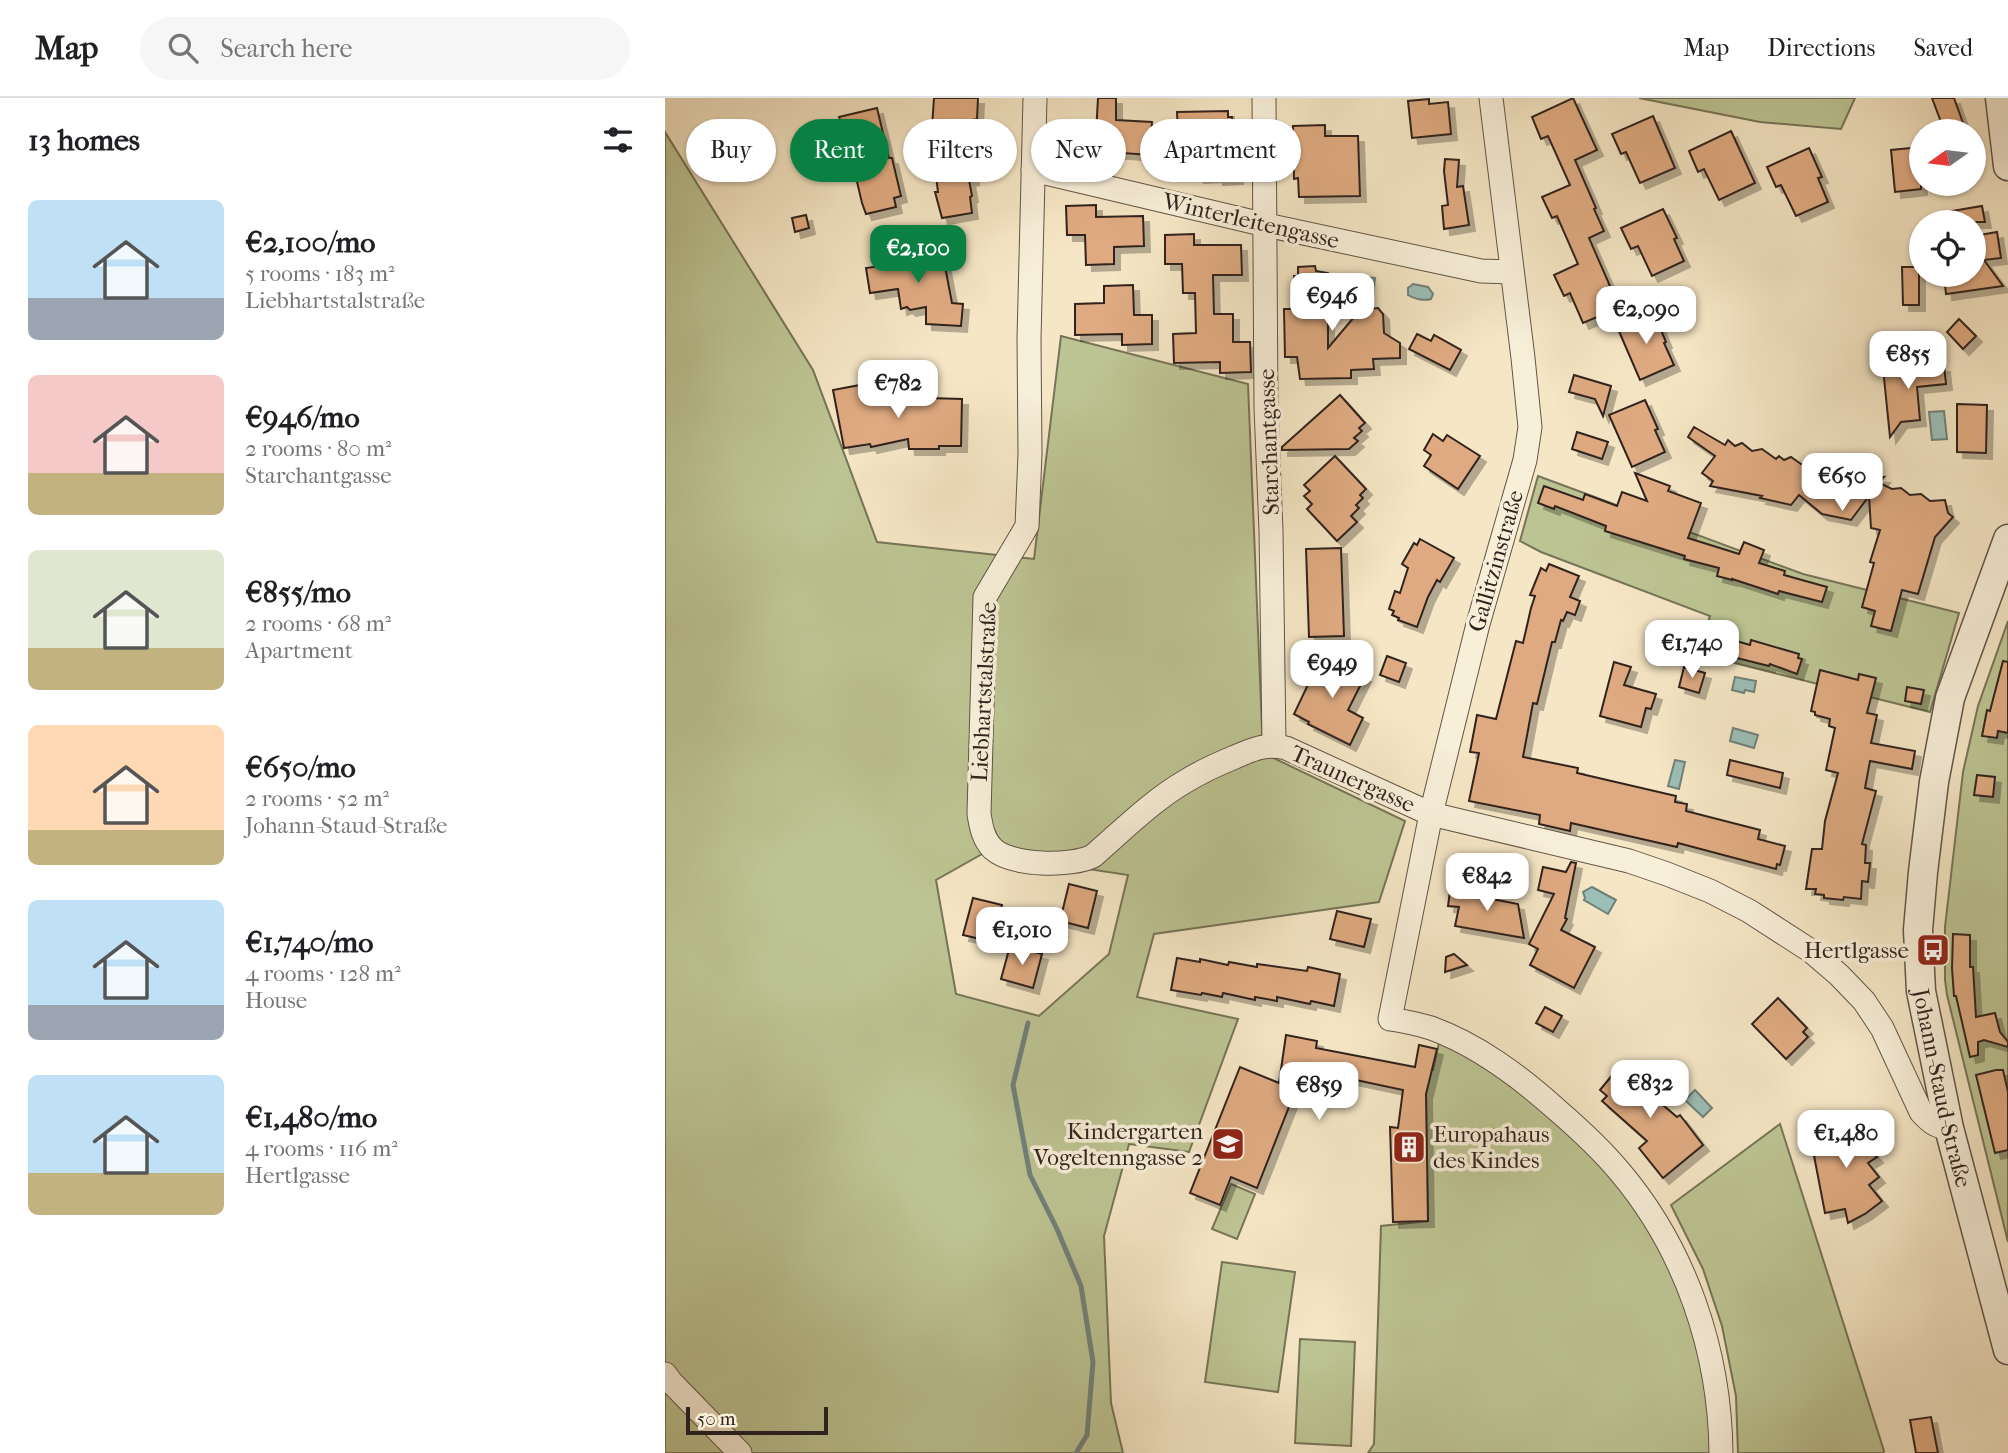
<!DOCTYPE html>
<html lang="en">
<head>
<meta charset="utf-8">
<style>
  body { margin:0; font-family:"IM FELL French Canon",serif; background:#f6f6f6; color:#202124; height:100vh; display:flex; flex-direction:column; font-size:26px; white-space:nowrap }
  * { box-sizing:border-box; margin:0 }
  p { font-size:23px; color:#757577 }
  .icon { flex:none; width:38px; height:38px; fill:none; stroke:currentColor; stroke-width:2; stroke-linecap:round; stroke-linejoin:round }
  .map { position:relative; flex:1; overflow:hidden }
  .drawer { display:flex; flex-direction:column; background:#fff; width:665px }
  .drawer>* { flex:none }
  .hud { position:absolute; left:21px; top:21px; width:665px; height:63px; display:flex; gap:14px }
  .needle { width:46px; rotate:256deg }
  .fabs { position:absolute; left:1244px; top:21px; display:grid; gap:14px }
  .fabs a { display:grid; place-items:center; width:77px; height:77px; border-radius:50%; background:#fff; box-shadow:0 2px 5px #0004; font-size:35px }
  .scale { position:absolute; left:21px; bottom:18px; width:142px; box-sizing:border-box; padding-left:7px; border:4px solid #30231e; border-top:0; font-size:19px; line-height:24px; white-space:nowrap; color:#30231e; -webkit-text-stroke:5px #f8efd9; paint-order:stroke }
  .price { position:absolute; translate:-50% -60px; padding:0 16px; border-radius:14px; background:#fff; color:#222; font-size:23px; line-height:46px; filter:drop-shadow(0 2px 4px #0008) }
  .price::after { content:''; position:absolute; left:50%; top:42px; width:21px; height:16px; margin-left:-10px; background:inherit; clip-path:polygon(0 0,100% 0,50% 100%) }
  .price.current { background:#0b8043; color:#fff }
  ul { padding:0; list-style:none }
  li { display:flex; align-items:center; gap:21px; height:175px; padding:0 28px }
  li span { display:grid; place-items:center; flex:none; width:196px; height:140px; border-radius:10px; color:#555 }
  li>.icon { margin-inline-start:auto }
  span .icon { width:84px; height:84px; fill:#fffc; stroke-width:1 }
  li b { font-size:30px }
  h2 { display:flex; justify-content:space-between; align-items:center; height:84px; padding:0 28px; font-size:30px }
  .chip { padding:0 24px; border-radius:32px; background:#fff; box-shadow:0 2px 5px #0004; font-size:24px; line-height:63px }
  .chip.current { background:#0b8043; color:#fff }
  header { display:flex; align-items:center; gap:42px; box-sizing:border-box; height:98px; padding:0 35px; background:#fff; border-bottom:2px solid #e0e0e0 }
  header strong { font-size:33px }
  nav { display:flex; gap:38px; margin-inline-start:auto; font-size:24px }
  .search { width:490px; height:63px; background:#f6f6f6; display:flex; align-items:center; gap:18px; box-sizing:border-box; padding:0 24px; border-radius:38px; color:#757577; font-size:26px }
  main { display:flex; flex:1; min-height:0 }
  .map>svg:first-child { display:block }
  .green { fill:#bdc493; stroke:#767458; stroke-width:2; fill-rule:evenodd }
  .water { fill:#9cbfb7; stroke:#71817a; stroke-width:2 }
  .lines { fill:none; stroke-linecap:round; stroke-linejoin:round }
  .stream { stroke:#71817a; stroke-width:5 }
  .building { fill:#dfaa81; stroke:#30231e; stroke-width:2; filter:url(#shadow) }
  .minor-casing { stroke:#615448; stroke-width:25 }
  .tertiary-casing { stroke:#615448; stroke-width:31 }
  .minor { stroke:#f8efd9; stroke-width:23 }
  .tertiary { stroke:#f8efd9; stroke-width:28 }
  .labels { text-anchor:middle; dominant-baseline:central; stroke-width:7; stroke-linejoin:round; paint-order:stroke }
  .street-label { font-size:23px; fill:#30231e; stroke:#f8efd9 }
  .poi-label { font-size:23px; fill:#30231e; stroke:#f8efd9; text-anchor:end }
</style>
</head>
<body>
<header>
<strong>Map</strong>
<div class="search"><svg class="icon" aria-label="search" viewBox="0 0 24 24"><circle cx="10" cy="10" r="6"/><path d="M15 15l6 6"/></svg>Search here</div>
<nav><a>Map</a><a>Directions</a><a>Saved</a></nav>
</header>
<main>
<section class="drawer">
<h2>13 homes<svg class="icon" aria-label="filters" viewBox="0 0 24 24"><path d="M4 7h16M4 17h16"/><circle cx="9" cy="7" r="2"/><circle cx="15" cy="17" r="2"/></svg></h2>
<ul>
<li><span style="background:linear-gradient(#bfe0f5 70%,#9aa5b1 0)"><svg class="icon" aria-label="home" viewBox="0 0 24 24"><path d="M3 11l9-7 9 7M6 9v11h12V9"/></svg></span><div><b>€2,100/mo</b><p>5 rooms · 183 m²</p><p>Liebhartstalstraße</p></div></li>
<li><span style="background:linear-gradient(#f6c9c9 70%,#c2b280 0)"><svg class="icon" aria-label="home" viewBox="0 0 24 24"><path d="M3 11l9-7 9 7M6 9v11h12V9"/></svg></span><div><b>€946/mo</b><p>2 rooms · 80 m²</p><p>Starchantgasse</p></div></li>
<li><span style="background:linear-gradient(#dfe7d0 70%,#c2b280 0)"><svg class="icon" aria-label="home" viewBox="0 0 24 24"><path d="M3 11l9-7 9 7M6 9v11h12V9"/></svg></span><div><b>€855/mo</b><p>2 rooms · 68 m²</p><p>Apartment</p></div></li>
<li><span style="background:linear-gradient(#ffd9b3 75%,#c2b280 0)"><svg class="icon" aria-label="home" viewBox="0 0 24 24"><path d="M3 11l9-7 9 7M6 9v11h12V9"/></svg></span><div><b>€650/mo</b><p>2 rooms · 52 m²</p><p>Johann-Staud-Straße</p></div></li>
<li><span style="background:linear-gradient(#bfe0f5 75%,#9aa5b1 0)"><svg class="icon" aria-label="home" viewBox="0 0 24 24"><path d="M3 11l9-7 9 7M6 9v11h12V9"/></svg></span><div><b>€1,740/mo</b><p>4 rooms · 128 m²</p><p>House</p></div></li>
<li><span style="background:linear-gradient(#bfe0f5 70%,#c2b280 0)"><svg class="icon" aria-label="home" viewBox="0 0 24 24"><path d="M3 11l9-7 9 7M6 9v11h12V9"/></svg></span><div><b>€1,480/mo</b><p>4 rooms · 116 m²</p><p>Hertlgasse</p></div></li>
</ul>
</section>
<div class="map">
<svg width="1343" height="1355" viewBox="0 0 1343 1355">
  <defs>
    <filter id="shadow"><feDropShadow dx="6" dy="6" stdDeviation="0" flood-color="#0004"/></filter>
  </defs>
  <rect width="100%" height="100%" fill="#f5e6c5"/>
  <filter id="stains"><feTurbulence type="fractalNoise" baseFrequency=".00286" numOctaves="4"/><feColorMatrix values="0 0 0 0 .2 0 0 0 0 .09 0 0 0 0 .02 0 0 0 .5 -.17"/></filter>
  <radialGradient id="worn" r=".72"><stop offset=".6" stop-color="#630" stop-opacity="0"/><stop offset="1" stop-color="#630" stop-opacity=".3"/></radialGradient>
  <!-- green -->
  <g class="green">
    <polygon points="974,0 1190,0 1176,31 1095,24"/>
    <path d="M0 34 148 272 212 444 369 461 396 238 583 286 598 655 740 723 714 804 489 836 472 899 573 921 524 1054 464 1046 439 1138 446 1305 458 1355H0ZM319 755 463 777 444 856 374 918 291 896 271 782Z"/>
    <polygon points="873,378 1138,476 1294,515 1265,614 1033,556 1045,518 876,454 855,443"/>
    <polygon points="1343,523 1343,1144 1282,897 1280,882 1280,829 1298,674 1313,608"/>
    <polygon points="775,940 824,968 901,1029 983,1122 1033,1235 1050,1355 703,1355 709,1346 716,1128 763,1123 761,996 766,973 768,972"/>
    <polygon points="1115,1026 1219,1353 1218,1355 1073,1355 1071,1298 1057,1228 1038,1171 1006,1107"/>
    <polygon points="566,1086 590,1096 572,1141 547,1131"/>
    <polygon points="557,1164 630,1174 613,1294 540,1284"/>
    <polygon points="635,1241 690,1244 686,1348 630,1345"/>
  </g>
  <!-- water -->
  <g class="water">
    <polygon points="681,176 710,180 708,198 679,194"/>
    <path d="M748 186 763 189 768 196 766 201C759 203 749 201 743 197V190Z"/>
    <polygon points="1279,313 1282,341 1267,342 1264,314"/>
    <polygon points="1070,579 1091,583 1089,594 1080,592 1079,595 1067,592"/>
    <polygon points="1068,630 1093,637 1089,650 1065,643"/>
    <polygon points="1010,662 1020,664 1014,691 1003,688"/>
    <polygon points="927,789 951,802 943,816 919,802 920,800 918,794"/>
    <polygon points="1030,992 1047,1010 1038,1019 1020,1002"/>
  </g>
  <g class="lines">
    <!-- stream -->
    <polyline class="stream" points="363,925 348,987 365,1077 392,1131 416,1188 428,1264 422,1337 411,1355"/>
  </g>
  <!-- building -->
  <g class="building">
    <polygon points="269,0 313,0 312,21 303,23 308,48 305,49 308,64 305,64 308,81 304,82 307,98 305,99 307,115 277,120 270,94 273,94 271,78 274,77 270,61 274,60 267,29"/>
    <polygon points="433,0 451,0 451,22 487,24 485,57 430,53"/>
    <polygon points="908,0 932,52 910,62 931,110 929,111 939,133 924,140 945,188 942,189 951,211 918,225 905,195 899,198 889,177 913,166 892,118 887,120 877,99 905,87 883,38 876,41 867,19"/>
    <polygon points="1267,0 1289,0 1298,25 1279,32"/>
    <polygon points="764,1 764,6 783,4 786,36 747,40 743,3"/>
    <polygon points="212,10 224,60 227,60 236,98 229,100 231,109 201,116 197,105 181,37 146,46 143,31 176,24 174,19"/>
    <polygon points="563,13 563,19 567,19 567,30 571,31 572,80 552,81 552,78 533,79 532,77 518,77 517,58 514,58 512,14"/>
    <polygon points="988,18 1010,70 975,85 961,54 956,56 947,36"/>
    <polygon points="660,27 660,38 693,38 695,98 634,99 633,80 629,81 628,28"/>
    <polygon points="1066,33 1090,85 1054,102 1039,71 1033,74 1024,53"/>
    <polygon points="1256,49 1256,91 1230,94 1226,52"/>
    <polygon points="1144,50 1157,79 1153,80 1163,104 1131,118 1116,87 1111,89 1102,69"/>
    <polygon points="780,61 794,62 792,89 798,88 804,127 779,131 777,108 783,107 779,73"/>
    <polygon points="431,107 431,119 478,118 479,148 449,149 449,166 421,167 420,137 402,137 401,108"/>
    <polygon points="1317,108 1320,124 1270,124 1269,116"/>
    <polygon points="998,111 1012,140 1009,141 1019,163 987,178 973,148 966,151 956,130"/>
    <polygon points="141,117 144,130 130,134 127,120"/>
    <polygon points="1332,134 1336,160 1319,162 1338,188 1281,196 1279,177 1309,177 1309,138"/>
    <polygon points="529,136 529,147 576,147 577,177 548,177 549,216 568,216 568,244 585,244 586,274 555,275 555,264 509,265 508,236 531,235 530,195 518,195 517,166 500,166 500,137"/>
    <polygon points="255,151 258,155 273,151 275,164 279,163 287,205 298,206 296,228 261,226 261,209 245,212 242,209 236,211 233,191 205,195 201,170 216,168 214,159"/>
    <polygon points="650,168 651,173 663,175 663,250 695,212 713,210 718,216 719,235 735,245 735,260 708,261 709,271 686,272 686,280 635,281 632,259 620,259 619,211 629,211 629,178 633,178 633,169"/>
    <polygon points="1237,169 1254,169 1254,207 1238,207"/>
    <polygon points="468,187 469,217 487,217 487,246 457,247 457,236 410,237 410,206 439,205 439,188"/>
    <polygon points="989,215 1001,244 999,245 1009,267 975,282 953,231"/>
    <polygon points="1294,221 1311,238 1298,251 1282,234"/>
    <polygon points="752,236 766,243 769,237 796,252 785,272 744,251"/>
    <polygon points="1249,267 1250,270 1279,268 1281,286 1252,289 1255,322 1236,324 1225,339 1218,270"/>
    <polygon points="909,277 946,288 938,318 930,301 904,294"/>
    <polygon points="195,287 199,304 229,299 297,301 296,348 274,348 274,351 244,351 243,341 206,349 205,346 179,350 168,292"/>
    <polygon points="675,297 700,325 694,330 697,333 689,340 693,343 684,351 617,352 617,349"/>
    <polygon points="980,302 993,331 990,332 1000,354 967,369 944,317"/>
    <polygon points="1292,306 1322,307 1321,355 1292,354"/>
    <polygon points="1029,329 1060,347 1063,342 1070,348 1077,345 1087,353 1097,351 1111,361 1114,358 1119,362 1126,359 1136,366 1149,366 1159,377 1162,373 1167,377 1171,372 1176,375 1186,375 1196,383 1204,382 1203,380 1219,379 1214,385 1227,391 1236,390 1245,397 1256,396 1265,403 1280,402 1283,415 1288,419 1270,439 1253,496 1237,492 1226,533 1206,528 1210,513 1197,509 1209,465 1205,464 1215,432 1206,430 1204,398 1186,422 1157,416 1134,397 1126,407 1095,400 1097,398 1045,388 1048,383 1037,375 1050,358 1023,339"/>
    <polygon points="912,334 943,344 937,361 907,351"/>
    <polygon points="768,336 778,343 782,337 815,358 793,391 759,368 766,357 759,352"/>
    <polygon points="670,358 701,391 695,397 698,400 691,407 694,410 686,418 692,424 672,443 642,411 647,406 639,398 645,393 639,387"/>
    <polygon points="970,375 1005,388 1003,393 1036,405 1023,440 1074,456 1079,444 1099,452 1094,465 1120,473 1119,477 1162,489 1157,504 1114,493 1113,496 1067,481 1067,482 1052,478 1054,470 1019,461 1020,458 940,433 941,428 890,408 889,411 873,405 879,388 918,402 920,396 952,408 957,394 982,403"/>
    <polygon points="755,441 789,460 775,484 772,482 763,499 752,529 733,522 734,520 727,517 729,513 724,511 730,493 735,495 743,470 737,466 749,445 752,447"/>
    <polygon points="676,450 679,538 644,539 641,451"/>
    <polygon points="884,466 914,478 905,499 915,503 910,517 902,514 898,523 896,522 890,544 887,544 872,606 868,605 858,659 913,670 912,675 1011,698 1010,704 1022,706 1021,713 1095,732 1093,741 1120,748 1115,767 1112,766 1111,771 1013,745 1012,749 906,725 905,733 874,726 875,717 804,703 814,655 805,654 812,617 831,621 851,543 858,545 866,510 870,498 865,497 876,470 881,473"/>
    <polygon points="1044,535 1085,547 1086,542 1134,556 1133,560 1137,561 1132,576 1105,566 1104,568 1060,557 1060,560 1039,554"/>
    <polygon points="657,557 700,578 683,612 698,620 685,647 643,626 644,624 629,616"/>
    <polygon points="722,558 741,565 734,584 715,577"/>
    <polygon points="1338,563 1343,564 1343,635 1333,633 1332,640 1317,638 1322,612 1325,613"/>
    <polygon points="949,564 966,569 959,587 991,596 986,611 981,610 976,629 935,618"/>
    <polygon points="1019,569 1040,575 1034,595 1014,589"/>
    <polygon points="1155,572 1193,582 1194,576 1211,580 1202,615 1212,617 1206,645 1250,653 1247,671 1205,663 1200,690 1211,693 1197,746 1201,747 1200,765 1205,765 1203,784 1197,783 1196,801 1179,799 1178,802 1159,800 1159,797 1150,796 1151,791 1141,791 1147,751 1157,751 1160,723 1173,675 1161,672 1170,630 1164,628 1165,621 1150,617 1150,614 1146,613"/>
    <polygon points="1242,589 1259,592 1256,606 1240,603"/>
    <polygon points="1065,662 1118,675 1115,690 1062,677"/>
    <polygon points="1312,677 1330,679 1328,699 1309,697"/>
    <polygon points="906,764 911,765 900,820 902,821 896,832 930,849 909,890 865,867 873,851 864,846 889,796 873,792 878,769 901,774"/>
    <polygon points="404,786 432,793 423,830 395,823"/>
    <polygon points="812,786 829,789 827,801 853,806 859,840 790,828 794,809 783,808 785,793 810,798"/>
    <polygon points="308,800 337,807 328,844 298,837"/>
    <polygon points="672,813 706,821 699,849 665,841"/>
    <polygon points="1288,836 1305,837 1305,869 1308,869 1311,919 1330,915 1335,934 1343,944 1343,949 1319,942 1313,944 1313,957 1305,959 1291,898 1289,898 1287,870"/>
    <polygon points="345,848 377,856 368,890 336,881"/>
    <polygon points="789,856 802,867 780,874 781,859"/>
    <polygon points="512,860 535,864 535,861 563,867 564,864 592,869 592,866 642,873 643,869 675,876 669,908 646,903 645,906 612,899 612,903 590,899 590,902 558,895 557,899 537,895 536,897 506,892"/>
    <polygon points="1113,900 1142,930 1138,934 1143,939 1121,961 1087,926"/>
    <polygon points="880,909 897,918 888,934 871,925"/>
    <polygon points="621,937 652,943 651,950 750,969 754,947 772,951 761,996 763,1123 728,1124 725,1029 733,1030 738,992 639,971 592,1090 566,1079 555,1107 525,1095 575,969 614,985"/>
    <polygon points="971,968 992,987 985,996 1012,1019 1015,1017 1038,1047 998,1080 974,1050 982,1043 937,1003 942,998 935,992 954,969 964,977"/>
    <polygon points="1331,972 1338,972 1343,994 1343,1052 1330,1055 1311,977"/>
    <polygon points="1193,1020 1208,1037 1199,1044 1212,1059 1203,1065 1214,1079 1204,1087 1217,1103 1200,1116 1183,1125 1180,1111 1160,1115 1146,1042 1147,1034 1172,1029 1177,1034"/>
    <polygon points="1266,1319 1273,1355 1251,1355 1245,1322"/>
  </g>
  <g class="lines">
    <defs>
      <g id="minor">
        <path d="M370 0 364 241 365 356 362 428 320 499 314 716C316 728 318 741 328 751 347 768 406 769 428 758 458 732 488 702 521 683 537 673 553 666 570 659 588 651 602 645 621 650L766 716 964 763 1002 776 1045 793 1084 813 1146 853 1174 877 1199 903 1217 930 1256 1014C1265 1024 1271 1029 1284 1030"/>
        <polyline points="599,0 601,310 606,433 609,646"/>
        <path d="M826 0 858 260 865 329 860 362 813 526 766 716 725 921C738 923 753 926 766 930 813 947 854 978 891 1011 913 1030 936 1051 955 1074 1021 1152 1055 1254 1056 1355"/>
        <polyline points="368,72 601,127 816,173 847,174"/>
        <polyline points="0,1276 6,1284 75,1355"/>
      </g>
      <g id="tertiary">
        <polyline points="1335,0 1343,68"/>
        <path id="s1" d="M1343 441 1285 600 1269 684 1258 774 1253 832 1256 893 1284 1030 1343 1252"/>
      </g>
    </defs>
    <!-- minor casing -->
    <use href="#minor" class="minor-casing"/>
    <!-- tertiary casing -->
    <use href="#tertiary" class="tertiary-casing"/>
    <!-- minor -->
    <use href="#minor" class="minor"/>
    <!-- tertiary -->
    <use href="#tertiary" class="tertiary"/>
  </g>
  <!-- icons -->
  <defs>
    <symbol id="bus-square" viewBox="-11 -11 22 22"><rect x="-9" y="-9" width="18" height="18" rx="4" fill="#8f2418" stroke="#f8efd9"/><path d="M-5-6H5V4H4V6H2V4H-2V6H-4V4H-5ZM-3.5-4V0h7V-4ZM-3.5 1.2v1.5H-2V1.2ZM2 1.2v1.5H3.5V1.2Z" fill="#fff"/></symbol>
    <symbol id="school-square" viewBox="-11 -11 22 22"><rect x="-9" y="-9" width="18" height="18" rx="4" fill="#8f2418" stroke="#f8efd9"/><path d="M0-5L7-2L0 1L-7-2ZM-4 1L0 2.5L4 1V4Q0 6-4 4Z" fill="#fff"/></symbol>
    <symbol id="building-square" viewBox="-11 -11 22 22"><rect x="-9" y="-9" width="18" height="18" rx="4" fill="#8f2418" stroke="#f8efd9"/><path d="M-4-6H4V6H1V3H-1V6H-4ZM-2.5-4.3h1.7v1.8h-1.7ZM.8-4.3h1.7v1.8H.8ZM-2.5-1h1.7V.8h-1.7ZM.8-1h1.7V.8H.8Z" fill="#fff"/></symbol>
  </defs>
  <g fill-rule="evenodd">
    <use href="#bus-square" x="1249" y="833" width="38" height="38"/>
    <use href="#school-square" x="544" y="1027" width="38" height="38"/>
    <use href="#building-square" x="725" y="1030" width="38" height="38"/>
  </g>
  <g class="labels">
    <!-- street labels -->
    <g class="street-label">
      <text transform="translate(586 123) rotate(13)">Winterleitengasse</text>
      <text transform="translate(604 344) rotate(-92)">Starchantgasse</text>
      <text transform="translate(831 463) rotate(-74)">Gallitzinstraße</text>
      <text transform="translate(319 594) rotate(-87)">Liebhartstalstraße</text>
      <text transform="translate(688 681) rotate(24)">Traunergasse</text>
      <text stroke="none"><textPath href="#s1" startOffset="564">Johann-Staud-Straße</textPath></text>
    </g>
    <!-- poi labels -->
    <g class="poi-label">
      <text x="1244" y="852">Hertlgasse</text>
      <text x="538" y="1033">Kindergarten<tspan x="538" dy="26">Vogeltenngasse 2</tspan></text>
      <text x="768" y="1036" text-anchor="start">Europahaus<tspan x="768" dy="26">des Kindes</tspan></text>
    </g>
  </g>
  <rect width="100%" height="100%" filter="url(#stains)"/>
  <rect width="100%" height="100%" fill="url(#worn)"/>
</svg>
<div class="fabs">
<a><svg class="needle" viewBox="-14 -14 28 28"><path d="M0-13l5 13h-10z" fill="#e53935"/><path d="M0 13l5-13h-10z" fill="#757577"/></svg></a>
<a><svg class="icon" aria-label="locate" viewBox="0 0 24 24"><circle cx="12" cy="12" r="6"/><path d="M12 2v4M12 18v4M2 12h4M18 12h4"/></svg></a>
</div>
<div class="scale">50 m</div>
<b class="price current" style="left:253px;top:187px">€2,100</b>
<b class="price" style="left:667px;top:235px">€946</b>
<b class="price" style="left:981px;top:248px">€2,090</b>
<b class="price" style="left:1243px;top:293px">€855</b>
<b class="price" style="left:233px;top:322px">€782</b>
<b class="price" style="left:1177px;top:415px">€650</b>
<b class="price" style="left:1027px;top:582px">€1,740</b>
<b class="price" style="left:667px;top:602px">€949</b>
<b class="price" style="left:822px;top:815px">€842</b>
<b class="price" style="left:357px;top:869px">€1,010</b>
<b class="price" style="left:985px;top:1022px">€832</b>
<b class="price" style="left:654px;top:1024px">€859</b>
<b class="price" style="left:1181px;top:1072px">€1,480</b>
<div class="hud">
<a class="chip">Buy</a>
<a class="chip current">Rent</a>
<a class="chip">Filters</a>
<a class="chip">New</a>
<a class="chip">Apartment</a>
</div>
</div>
</main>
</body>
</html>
